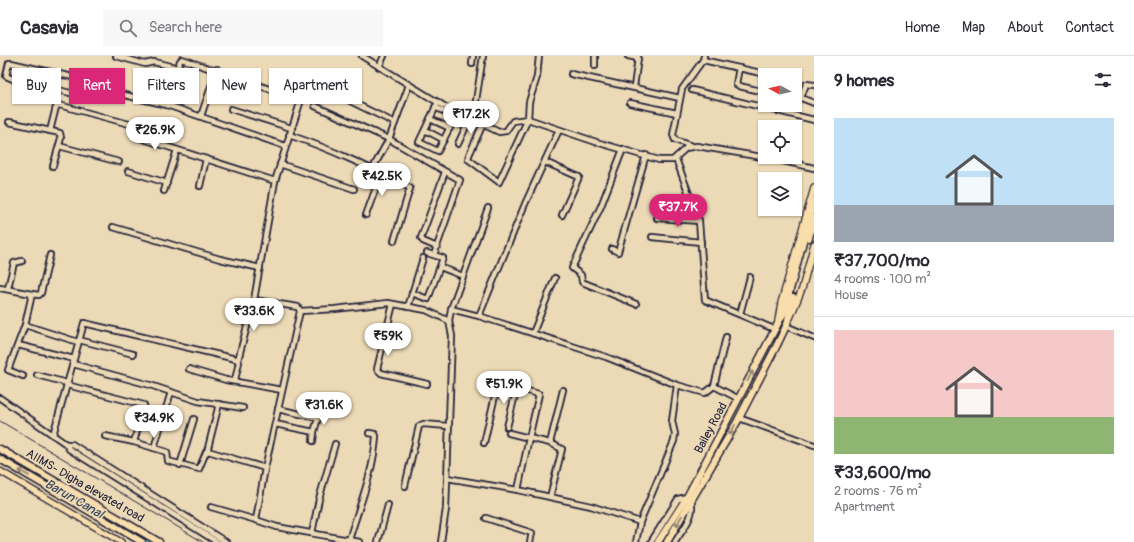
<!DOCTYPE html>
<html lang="en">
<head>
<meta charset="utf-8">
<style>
  body { margin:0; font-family:Pangolin,sans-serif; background:#f7f7f7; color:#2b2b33; height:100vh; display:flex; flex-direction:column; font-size:15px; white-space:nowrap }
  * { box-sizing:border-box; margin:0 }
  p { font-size:13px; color:#7c7c81 }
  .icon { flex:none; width:22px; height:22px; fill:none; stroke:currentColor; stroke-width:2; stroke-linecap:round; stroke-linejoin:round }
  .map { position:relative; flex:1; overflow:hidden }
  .side { display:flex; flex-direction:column; background:#fff; width:320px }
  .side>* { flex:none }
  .top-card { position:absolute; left:12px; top:12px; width:380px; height:36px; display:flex; gap:8px }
  .needle { width:26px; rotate:278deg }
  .fabs { position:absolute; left:758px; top:12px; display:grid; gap:8px }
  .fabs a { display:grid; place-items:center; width:44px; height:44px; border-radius:0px; background:#fff; box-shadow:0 1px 3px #0004; font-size:20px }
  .price { position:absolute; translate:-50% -34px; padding:0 9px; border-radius:14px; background:#fff; color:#222; font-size:13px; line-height:26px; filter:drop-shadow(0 1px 2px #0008) }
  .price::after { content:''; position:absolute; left:50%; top:24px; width:12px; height:9px; margin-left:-6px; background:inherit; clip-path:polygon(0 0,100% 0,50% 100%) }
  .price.active { background:#db2777; color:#fff }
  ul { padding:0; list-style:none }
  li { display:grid; align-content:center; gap:8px; height:212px; padding:0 20px }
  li+li { border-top:1px solid #e1e1e2 }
  li span { display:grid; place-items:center; height:124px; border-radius:0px; color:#555 }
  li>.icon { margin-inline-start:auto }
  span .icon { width:72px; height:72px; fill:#fffc; stroke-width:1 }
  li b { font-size:17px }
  h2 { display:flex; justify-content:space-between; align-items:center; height:48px; padding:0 20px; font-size:17px }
  .tag { padding:0 14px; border-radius:0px; background:#fff; box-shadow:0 1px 3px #0004; font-size:14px; line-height:36px }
  .tag.active { background:#db2777; color:#fff }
  header { display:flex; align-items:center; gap:24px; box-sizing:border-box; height:56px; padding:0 20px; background:#fff; border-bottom:1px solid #e1e1e2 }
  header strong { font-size:19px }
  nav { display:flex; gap:22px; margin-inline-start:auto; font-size:14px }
  .search { width:280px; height:36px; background:#f7f7f7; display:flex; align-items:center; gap:10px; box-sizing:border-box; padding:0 14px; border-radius:0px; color:#7c7c81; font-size:15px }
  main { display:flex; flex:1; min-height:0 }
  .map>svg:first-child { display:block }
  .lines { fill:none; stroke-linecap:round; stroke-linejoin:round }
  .canal { stroke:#7ec9de; stroke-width:4.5 }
  .minor-casing { stroke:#22223b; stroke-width:8 }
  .major-casing { stroke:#22223b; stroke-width:8 }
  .highway-casing { stroke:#22223b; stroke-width:9 }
  .minor { stroke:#ecd9b6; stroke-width:4.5 }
  .major { stroke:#f9deab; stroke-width:5.5 }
  .highway { stroke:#f9deab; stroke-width:6 }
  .rail { stroke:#22223b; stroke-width:1 }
  .oneway { stroke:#8e8073 }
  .labels { text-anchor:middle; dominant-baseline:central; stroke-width:3.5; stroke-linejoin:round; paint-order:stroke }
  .street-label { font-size:12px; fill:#22223b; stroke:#ecd9b6 }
  .water-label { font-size:13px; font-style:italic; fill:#34435c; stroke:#ecd9b6 }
</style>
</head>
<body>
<header>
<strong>Casavia</strong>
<div class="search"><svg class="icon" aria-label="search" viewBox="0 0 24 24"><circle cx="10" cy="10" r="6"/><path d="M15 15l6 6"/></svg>Search here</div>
<nav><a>Home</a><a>Map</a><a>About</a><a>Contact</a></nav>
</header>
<main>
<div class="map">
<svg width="814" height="486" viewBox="0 0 814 486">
  <rect width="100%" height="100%" fill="#ecd9b6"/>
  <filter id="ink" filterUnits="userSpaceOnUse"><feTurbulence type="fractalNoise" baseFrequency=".025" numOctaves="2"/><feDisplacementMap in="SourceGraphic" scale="8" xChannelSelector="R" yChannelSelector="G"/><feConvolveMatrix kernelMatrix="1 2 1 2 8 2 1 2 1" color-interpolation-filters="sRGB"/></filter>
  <g filter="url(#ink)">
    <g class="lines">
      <!-- canal -->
      <polyline class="canal" points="139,481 148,486"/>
      <defs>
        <g id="minor">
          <polyline points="116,0 145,8 154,6 178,12"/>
          <polyline points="362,0 444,50 499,76 506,75 513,65 528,63 596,86 659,104 673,104 686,92 697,90 779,104 814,112"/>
          <polyline points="628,0 638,2 638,0"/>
          <polyline points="703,4 770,19"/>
          <polyline points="472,8 473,0"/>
          <polyline points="595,10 595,0"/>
          <polyline points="379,11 384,0"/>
          <polyline points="739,12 736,28 739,30 765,36"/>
          <polyline points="571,18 680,42"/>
          <polyline points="78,24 75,35 70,37 55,33 51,36 24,28 6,20 9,7 11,7 77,22 81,26 112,36 167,49 285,90"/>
          <polyline points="814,29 806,28 801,42 814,47"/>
          <polyline points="634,31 638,2"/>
          <polyline points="692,34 814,64"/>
          <polyline points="346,43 395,67"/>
          <polyline points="630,47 677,57"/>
          <polyline points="167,49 180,5 182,3 301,44 275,125 254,244 298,251 300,255 265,412 256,464 277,471 360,486"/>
          <polyline points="315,50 389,83 409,29"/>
          <polyline points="435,51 455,61 438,95 419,86 438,46"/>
          <polyline points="231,53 291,72"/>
          <polyline points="201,60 217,13"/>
          <polyline points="430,63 450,72"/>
          <polyline points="473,64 483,0"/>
          <polyline points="9,66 60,77 61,82 53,110"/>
          <polyline points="483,68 469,99 468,103 499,126 528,63 529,46 537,21 539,0"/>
          <polyline points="425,74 444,84"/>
          <polyline points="559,74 525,148 479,260 606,301 677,329 705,337 714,330 726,281"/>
          <polyline points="50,75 56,51 59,49 133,69 135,79 137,81 275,125"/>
          <path d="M289 79C332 93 370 112 410 132L394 185"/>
          <polyline points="458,88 470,62"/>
          <polyline points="59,90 119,106"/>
          <polyline points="692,90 675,84 673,79 682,33 703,4 704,0"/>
          <polyline points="623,93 601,150 572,212 581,219 582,226 636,248"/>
          <polyline points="676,103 699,165 705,244 774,273"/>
          <polyline points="545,106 579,121 562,159"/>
          <polyline points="280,108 354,133"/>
          <polyline points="373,112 389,83 460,124 435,196"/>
          <polyline points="128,115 167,127"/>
          <polyline points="200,130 206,103"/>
          <polyline points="164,135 177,94"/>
          <polyline points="654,146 695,150"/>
          <polyline points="366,159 381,118"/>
          <polyline points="657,162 699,165"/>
          <polyline points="113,171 220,203 260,212"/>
          <polyline points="652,181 701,186"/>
          <polyline points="437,191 423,185 421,182 445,116"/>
          <polyline points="612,193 618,196 646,99"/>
          <polyline points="440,211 463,220"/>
          <polyline points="0,232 32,238 25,269 8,314 23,320"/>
          <polyline points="8,232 14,207 22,205"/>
          <polyline points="412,237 428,243 443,202 427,197"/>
          <polyline points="32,238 39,239 41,237 50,199"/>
          <polyline points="393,248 377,313 381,317 427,328"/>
          <polyline points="408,251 423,202"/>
          <polyline points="451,253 479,260"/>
          <polyline points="300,255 335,253 388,247 426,254 449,265"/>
          <polyline points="740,258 750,221"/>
          <polyline points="25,269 78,286"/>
          <polyline points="786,270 814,282"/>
          <polyline points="533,277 555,222"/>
          <polyline points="79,284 133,298"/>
          <polyline points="18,289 74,303"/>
          <polyline points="238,304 254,244"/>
          <polyline points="73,308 150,329 198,345 243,352"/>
          <polyline points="189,313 226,324 282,334"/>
          <polyline points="37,319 67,327"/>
          <polyline points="67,329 144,349 134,386 167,396 168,405 199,413 206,396 208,395 265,412"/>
          <polyline points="714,330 739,343"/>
          <polyline points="0,342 66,388 72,388 226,486"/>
          <polyline points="739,362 814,389"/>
          <polyline points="275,368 314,376 318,362 278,353"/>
          <polyline points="507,371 517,331"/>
          <polyline points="53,379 84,267 236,303 239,306 235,324"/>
          <polyline points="105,380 134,386"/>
          <polyline points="313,385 314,376"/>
          <polyline points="484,387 498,327 539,338 529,382 550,387 563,334"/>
          <polyline points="66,388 69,393 217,486"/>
          <polyline points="154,392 171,336"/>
          <polyline points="207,396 219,348"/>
          <polyline points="180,409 194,363"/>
          <polyline points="447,422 518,434 529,382 509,377"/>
          <polyline points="405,430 419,370 423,368 448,370"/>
          <polyline points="518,434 591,450 640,466"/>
          <polyline points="550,441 562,393 550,387"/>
          <polyline points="211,451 256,464"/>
          <polyline points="486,462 532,477 530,486"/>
          <polyline points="312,477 319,443 335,388"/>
          <path d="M349 484C359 450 374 416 376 380L375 378 369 377"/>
          <polyline points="378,486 388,449"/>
          <polyline points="441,486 446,453 452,280 449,265 451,253 488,152"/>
          <polyline points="636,486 640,466 674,385 675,378 672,365 677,329"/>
          <polyline points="651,486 678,443 687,441"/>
          <path d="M675 486C683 473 696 459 691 444"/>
        </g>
        <g id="major">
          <polyline points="790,262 802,233 814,188"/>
          <polyline points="778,265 781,247 814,132"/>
          <polyline points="0,415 121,486"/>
        </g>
        <g id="highway">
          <polyline points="809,182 814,162"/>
          <polyline points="0,393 159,486"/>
          <polyline points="0,403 142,486"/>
          <polyline points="658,486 687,441 784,256 814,145"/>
          <polyline points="667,486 737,366 777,289 787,268 793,241"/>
        </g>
      </defs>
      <!-- minor casing -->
      <use href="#minor" class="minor-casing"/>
      <!-- major casing -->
      <use href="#major" class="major-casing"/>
      <!-- highway casing -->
      <use href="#highway" class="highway-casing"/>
      <!-- minor -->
      <use href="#minor" class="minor"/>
      <!-- major -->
      <use href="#major" class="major"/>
      <!-- highway -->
      <use href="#highway" class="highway"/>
      <!-- rail -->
      <polyline class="rail" points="0,365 203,486"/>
    </g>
    <!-- one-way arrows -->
    <defs><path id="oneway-shaft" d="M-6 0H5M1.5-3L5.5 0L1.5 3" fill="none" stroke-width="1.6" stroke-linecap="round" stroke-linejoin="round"/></defs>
    <g class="oneway">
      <use href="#oneway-shaft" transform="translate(750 320) rotate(-63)"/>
      <use href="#oneway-shaft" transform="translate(732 374) rotate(120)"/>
      <use href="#oneway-shaft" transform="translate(24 417) rotate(-150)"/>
      <use href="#oneway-shaft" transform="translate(679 465) rotate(119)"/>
    </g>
  </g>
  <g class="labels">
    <!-- street labels -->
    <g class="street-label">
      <text transform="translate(711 372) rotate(-62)">Bailey Road</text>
      <text transform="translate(85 430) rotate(30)">AIIMS- Digha elevated road</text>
    </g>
    <!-- water labels -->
    <g class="water-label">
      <text transform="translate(74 443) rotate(30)">Barun Canal</text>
    </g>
  </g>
</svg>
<div class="fabs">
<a><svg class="needle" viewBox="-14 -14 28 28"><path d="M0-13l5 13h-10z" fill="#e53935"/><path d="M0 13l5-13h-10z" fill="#7c7c81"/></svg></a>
<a><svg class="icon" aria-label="locate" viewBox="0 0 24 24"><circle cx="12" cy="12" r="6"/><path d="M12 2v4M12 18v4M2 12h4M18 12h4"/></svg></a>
<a><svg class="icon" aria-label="layers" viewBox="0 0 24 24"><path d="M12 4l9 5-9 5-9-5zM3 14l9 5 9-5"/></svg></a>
</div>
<b class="price" style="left:471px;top:79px">₹17.2K</b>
<b class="price" style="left:155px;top:95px">₹26.9K</b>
<b class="price" style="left:382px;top:141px">₹42.5K</b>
<b class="price active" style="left:678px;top:172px">₹37.7K</b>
<b class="price" style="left:254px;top:276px">₹33.6K</b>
<b class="price" style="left:388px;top:301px">₹59K</b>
<b class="price" style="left:504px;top:349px">₹51.9K</b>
<b class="price" style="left:324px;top:370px">₹31.6K</b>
<b class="price" style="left:154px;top:383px">₹34.9K</b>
<div class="top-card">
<a class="tag">Buy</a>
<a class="tag active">Rent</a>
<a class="tag">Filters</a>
<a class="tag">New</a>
<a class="tag">Apartment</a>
</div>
</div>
<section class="side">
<h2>9 homes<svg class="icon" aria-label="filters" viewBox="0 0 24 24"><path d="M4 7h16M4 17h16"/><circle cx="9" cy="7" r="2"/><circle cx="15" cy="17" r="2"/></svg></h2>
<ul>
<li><span style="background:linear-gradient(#bfe0f5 70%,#9aa5b1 0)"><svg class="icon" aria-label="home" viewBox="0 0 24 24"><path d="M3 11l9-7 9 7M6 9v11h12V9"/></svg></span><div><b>₹37,700/mo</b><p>4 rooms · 100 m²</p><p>House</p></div></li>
<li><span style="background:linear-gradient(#f6c9c9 70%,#8fb573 0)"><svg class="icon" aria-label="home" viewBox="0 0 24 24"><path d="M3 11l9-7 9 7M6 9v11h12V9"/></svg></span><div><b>₹33,600/mo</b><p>2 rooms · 76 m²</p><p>Apartment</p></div></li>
</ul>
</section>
</main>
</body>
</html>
